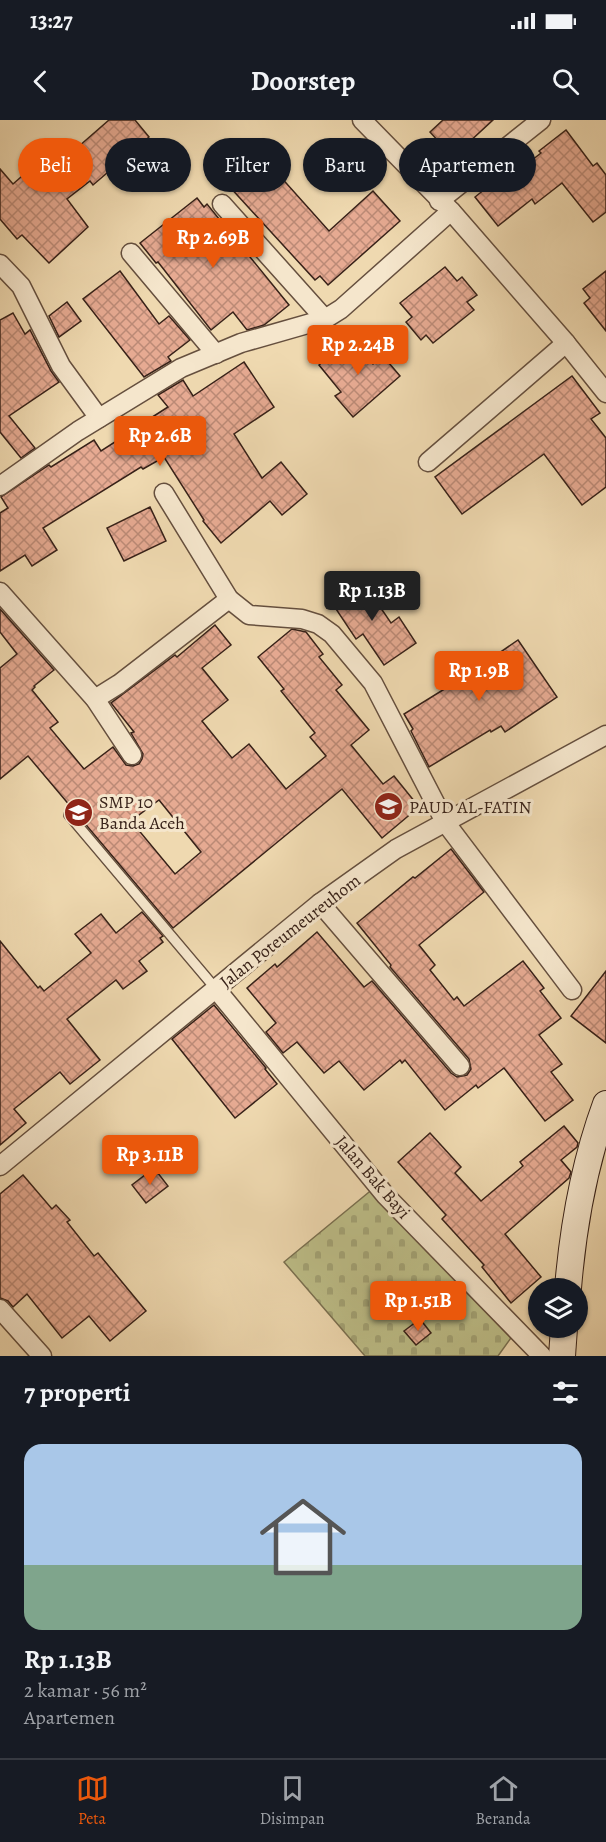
<!DOCTYPE html>
<html lang="id">
<head>
<meta charset="utf-8">
<style>
  body { margin:0; font-family:Alegreya,serif; background:#242831; color:#f1f3f6; height:100vh; display:flex; flex-direction:column; font-size:22px; white-space:nowrap }
  * { box-sizing:border-box; margin:0 }
  p { font-size:20px; color:#9ea1a6 }
  .icon { flex:none; width:33px; height:33px; fill:none; stroke:currentColor; stroke-width:2; stroke-linecap:round; stroke-linejoin:round }
  .map { position:relative; height:1236px; overflow:hidden }
  .sheet { display:flex; flex-direction:column; background:#171b24; flex:1 }
  .sheet>* { flex:none }
  .hud { position:absolute; left:18px; top:18px; width:570px; height:54px; display:flex; gap:12px }
  .tools { position:absolute; left:528px; top:1158px; display:grid; gap:12px }
  .tools a { display:grid; place-items:center; width:60px; height:60px; border-radius:50%; background:#171b24; box-shadow:0 2px 4px #0004; font-size:30px }
  .price { position:absolute; translate:-50% -51px; padding:0 14px; border-radius:6px; background:#ea580c; color:#fff; font-size:20px; line-height:39px; filter:drop-shadow(0 2px 3px #0008) }
  .price::after { content:''; position:absolute; left:50%; top:36px; width:18px; height:14px; margin-left:-9px; background:inherit; clip-path:polygon(0 0,100% 0,50% 100%) }
  .price.selected { background:#222; color:#fff }
  ul { padding:0; list-style:none }
  li { display:grid; align-content:center; gap:12px; height:318px; padding:0 24px }
  li span { display:grid; place-items:center; height:186px; border-radius:18px; color:#555 }
  li>.icon { margin-inline-start:auto }
  span .icon { width:108px; height:108px; fill:#fffc; stroke-width:1 }
  li b { font-size:26px }
  h2 { display:flex; justify-content:space-between; align-items:center; height:72px; padding:0 24px; font-size:26px }
  .chip { padding:0 21px; border-radius:27px; background:#171b24; box-shadow:0 2px 4px #0004; font-size:21px; line-height:54px }
  .chip.selected { background:#ea580c; color:#fff }
  .status { display:flex; justify-content:space-between; align-items:center; height:42px; padding:0 30px; background:#171b24; direction:ltr }
  .status svg { height:16px; fill:currentColor }
  header { display:flex; justify-content:space-between; align-items:center; height:78px; padding:0 24px; background:#171b24; font-size:27px; font-weight:600 }
  .tab-bar { display:flex; justify-content:space-around; align-items:center; height:84px; border-top:2px solid #363941; background:#171b24; font-size:16px; color:#9ea1a6 }
  .tab-bar a { display:grid; justify-items:center; gap:3px }
  .tab-bar .selected { color:#ea580c }
  .map>svg:first-child { display:block }
  .cemetery { fill:url(#cemetery-stones); stroke:#7a7050; stroke-width:1.5 }
  .building { fill:url(#building-cross-hatch); stroke:#372118; stroke-width:1.5; fill-rule:evenodd }
  .lines { fill:none; stroke-linecap:round; stroke-linejoin:round }
  .lane-casing { stroke:#654f3e; stroke-width:12 }
  .street-casing { stroke:#654f3e; stroke-width:21 }
  .secondary-casing { stroke:#372118; stroke-width:28 }
  .lane { stroke:#f5e6cc; stroke-width:9 }
  .street { stroke:#f5e6cc; stroke-width:18 }
  .secondary { stroke:#f5e6cc; stroke-width:26 }
  .labels { text-anchor:middle; dominant-baseline:central; stroke-width:6; stroke-linejoin:round; paint-order:stroke }
  .poi-label { font-size:18px; fill:#372118; stroke:#f5e6cc; text-anchor:start }
  .street-label { font-size:18px; fill:#372118; stroke:#f5e6cc }
</style>
</head>
<body>
<div class="status"><b>13:27</b><svg viewBox="0 0 49 12"><path d="M0 12V9h3v3zM5 12V6h3v6zM10 12V3h3v9zM15 12V0h3v12zM26 1h20v11H26zM47 4h2v5h-2z"/></svg></div>
<header><svg class="icon" aria-label="back" viewBox="0 0 24 24"><path d="M15 5l-7 7 7 7"/></svg>Doorstep<svg class="icon" aria-label="search" viewBox="0 0 24 24"><circle cx="10" cy="10" r="6"/><path d="M15 15l6 6"/></svg></header>
<div class="map">
<svg width="606" height="1236" viewBox="0 0 606 1236">
  <defs>
    <pattern id="cemetery-stones" width="16" height="16" patternUnits="userSpaceOnUse" patternTransform="scale(1.5)"><rect width="16" height="16" fill="#bdbe88"/><path d="M2 7V4a2 2 0 0 1 4 0v3zM10 15v-3a2 2 0 0 1 4 0v3z" fill="#a3a375"/></pattern>
    <pattern id="building-cross-hatch" width="8" height="8" patternUnits="userSpaceOnUse" patternTransform="scale(1.5)"><rect width="8" height="8" fill="#e6aa92"/><path d="M0 0l8 8M0 8l8-8" fill="none" stroke="#bb8a76"/></pattern>
  </defs>
  <rect width="100%" height="100%" fill="#efd9b0"/>
  <filter id="stains"><feTurbulence type="fractalNoise" baseFrequency=".00333" numOctaves="4"/><feColorMatrix values="0 0 0 0 .2 0 0 0 0 .09 0 0 0 0 .02 0 0 0 .5 -.17"/></filter>
  <radialGradient id="worn" r=".72"><stop offset=".6" stop-color="#630" stop-opacity="0"/><stop offset="1" stop-color="#630" stop-opacity=".3"/></radialGradient>
  <!-- cemetery -->
  <polygon class="cemetery" points="374,1068 513,1215 498,1236 365,1236 284,1142"/>
  <!-- building -->
  <g class="building">
    <polygon points="109,0 135,0 149,17 93,65 90,61 67,79 88,107 49,143 22,115 17,119 0,99 0,49 13,64 29,50 39,61"/>
    <polygon points="443,0 493,0 453,37 430,12"/>
    <polygon points="566,10 593,46 597,43 606,55 606,92 593,102 562,63 535,84 532,79 498,106 475,77 505,53 509,58 541,33 539,31"/>
    <polygon points="253,26 329,111 373,71 400,101 328,165 320,156 315,160 228,65 234,60 226,51"/>
    <polygon points="197,78 204,87 207,84 289,185 264,205 247,210 233,192 211,210 158,142 156,143 140,123"/>
    <polygon points="445,147 457,161 462,157 477,175 467,182 474,190 433,223 426,215 421,220 406,202 412,197 400,183"/>
    <polygon points="120,151 159,204 169,196 190,220 168,237 171,241 144,257 83,179"/>
    <polygon points="606,151 606,211 584,183 590,178 583,169"/>
    <polygon points="67,182 81,201 59,217 49,196"/>
    <polygon points="13,193 25,214 30,210 51,251 59,262 9,296 35,328 21,338 0,312 0,200"/>
    <polygon points="351,218 373,244 383,236 400,256 353,297 335,276 341,272 319,245"/>
    <polygon points="244,242 274,287 234,314 262,358 281,342 307,374 282,395 270,381 221,423 203,401 204,400 164,337 143,349 141,347 43,408 57,430 32,446 25,435 0,451 0,393 8,388 1,377 49,345 51,347 94,320 101,331 143,304 143,303 168,287 158,275 183,260 193,276"/>
    <polygon points="572,256 600,293 591,299 606,318 606,367 582,385 544,334 462,394 435,357"/>
    <polygon points="150,387 166,421 124,441 107,408"/>
    <polygon points="361,459 391,503 399,497 416,523 384,545 363,514 356,519 330,480"/>
    <path d="M0 489 54 550 34 566 35 567 32 570 58 602 50 608 84 649 113 627 126 645 133 646 139 644 142 639 143 634 131 613 134 612 111 583 175 535 177 537 215 505 231 525 202 548 228 580 202 601 232 638 249 624 286 669 326 636 310 617 315 613 281 571 284 569 258 537 292 509 306 512 323 534 319 537 342 565 336 570 369 610 351 625 383 664 394 656 419 687 382 718 342 669 173 808 28 636 0 659V548L17 534 0 512ZM159 680 201 732 175 754 131 701Z"/>
    <polygon points="518,520 557,577 505,612 501,606 491,612 490,610 429,647 411,611 413,609 404,594 451,565 444,556 479,532 486,542"/>
    <polygon points="451,729 484,772 419,825 435,845 430,850 454,880 457,877 464,886 523,841 544,868 540,871 561,898 539,915 562,944 551,952 573,980 545,1001 504,948 478,968 476,965 445,990 405,940 402,943 400,940 364,970 339,941 324,953 297,922 283,933 266,912 276,903 247,868 275,844 277,847 317,812 364,867 372,861 451,953 457,957 467,955 471,949 469,939 390,847 391,845 357,803 413,757 415,758"/>
    <polygon points="142,792 163,816 160,818 163,822 139,841 147,851 123,869 116,860 67,899 100,940 70,964 60,952 14,989 26,1003 0,1025 0,821 38,868 40,866 44,871 91,833 75,814 101,794 116,813"/>
    <polygon points="606,851 606,923 571,896"/>
    <polygon points="214,885 266,948 265,949 277,964 235,998 172,919"/>
    <polygon points="564,1006 578,1023 577,1027 561,1040 571,1052 569,1058 505,1114 541,1157 511,1183 482,1147 484,1145 442,1099 446,1095 398,1042 430,1013 461,1047 455,1053 481,1081 523,1046 520,1042"/>
    <polygon points="154,1048 168,1066 146,1083 132,1065"/>
    <polygon points="23,1055 52,1089 56,1085 70,1100 67,1102 94,1136 98,1133 146,1191 110,1221 89,1196 62,1218 27,1174 13,1187 8,1181 0,1178 0,1074"/>
    <polygon points="420,1199 431,1213 416,1225 404,1211"/>
  </g>
  <g class="lines">
    <defs>
      <polyline id="lane" points="69,695 216,869"/>
      <g id="street">
        <polyline points="362,0 451,91 566,223 606,273"/>
        <polyline points="439,81 541,0"/>
        <polyline points="222,84 325,199"/>
        <polyline points="131,133 216,234"/>
        <polyline points="0,144 21,166 61,246 99,298"/>
        <polyline points="428,342 566,223"/>
        <polyline points="0,366 78,311 181,248 241,223 325,199 341,189 451,91"/>
        <polyline points="164,373 229,479 249,495 302,499 318,504 332,514 373,563 445,702 572,870"/>
        <polyline points="0,472 95,579 132,635"/>
        <polyline points="95,579 119,564 229,479"/>
        <polyline points="320,783 460,946"/>
        <polyline points="216,869 386,1076 542,1236"/>
        <polyline points="0,1046 320,783 396,729 606,615"/>
        <polyline points="0,1189 42,1236"/>
      </g>
      <g id="secondary">
        <path d="M568 1168C573 1108 585 1041 606 984"/>
        <polyline points="562,1236 564,1208"/>
      </g>
    </defs>
    <!-- lane casing -->
    <use href="#lane" class="lane-casing"/>
    <!-- street casing -->
    <use href="#street" class="street-casing"/>
    <!-- secondary casing -->
    <use href="#secondary" class="secondary-casing"/>
    <!-- lane -->
    <use href="#lane" class="lane"/>
    <!-- street -->
    <use href="#street" class="street"/>
    <!-- secondary -->
    <use href="#secondary" class="secondary"/>
  </g>
  <!-- icons -->
  <defs>
    <symbol id="school-disc" viewBox="-11 -11 22 22"><circle r="9.5" fill="#8f2418" stroke="#f5e6cc"/><path d="M0-5L7-2L0 1L-7-2ZM-4 1L0 2.5L4 1V4Q0 6-4 4Z" fill="#fff"/></symbol>
  </defs>
  <g fill-rule="evenodd">
    <use href="#school-disc" x="372" y="670" width="33" height="33"/>
    <use href="#school-disc" x="62" y="676" width="33" height="33"/>
  </g>
  <g class="labels">
    <!-- poi labels -->
    <g class="poi-label">
      <text x="99" y="682">SMP 10<tspan x="99" dy="21">Banda Aceh</tspan></text>
      <text x="409" y="687">PAUD AL-FATIN</text>
    </g>
    <!-- street labels -->
    <g class="street-label">
      <text transform="translate(290 811) rotate(-38)">Jalan Poteumeureuhom</text>
      <text transform="translate(373 1057) rotate(49)">Jalan Bak Bayi</text>
    </g>
  </g>
  <rect width="100%" height="100%" filter="url(#stains)"/>
  <rect width="100%" height="100%" fill="url(#worn)"/>
</svg>
<div class="tools">
<a><svg class="icon" aria-label="layers" viewBox="0 0 24 24"><path d="M12 4l9 5-9 5-9-5zM3 14l9 5 9-5"/></svg></a>
</div>
<b class="price" style="left:213px;top:149px">Rp 2.69B</b>
<b class="price" style="left:358px;top:256px">Rp 2.24B</b>
<b class="price" style="left:160px;top:347px">Rp 2.6B</b>
<b class="price selected" style="left:372px;top:502px">Rp 1.13B</b>
<b class="price" style="left:479px;top:582px">Rp 1.9B</b>
<b class="price" style="left:150px;top:1066px">Rp 3.11B</b>
<b class="price" style="left:418px;top:1212px">Rp 1.51B</b>
<div class="hud">
<a class="chip selected">Beli</a>
<a class="chip">Sewa</a>
<a class="chip">Filter</a>
<a class="chip">Baru</a>
<a class="chip">Apartemen</a>
</div>
</div>
<section class="sheet">
<h2>7 properti<svg class="icon" aria-label="filters" viewBox="0 0 24 24"><path d="M4 7h16M4 17h16"/><circle cx="9" cy="7" r="2"/><circle cx="15" cy="17" r="2"/></svg></h2>
<ul>
<li><span style="background:linear-gradient(#a9c7e8 65%,#7fa58c 0)"><svg class="icon" aria-label="home" viewBox="0 0 24 24"><path d="M3 11l9-7 9 7M6 9v11h12V9"/></svg></span><div><b>Rp 1.13B</b><p>2 kamar · 56 m²</p><p>Apartemen</p></div></li>
</ul>
</section>
<nav class="tab-bar">
<a class="selected"><svg class="icon" aria-label="map" viewBox="0 0 24 24"><path d="M3 6l6-2 6 2 6-2v14l-6 2-6-2-6 2zM9 4v14M15 6v14"/></svg>Peta</a>
<a><svg class="icon" aria-label="saved" viewBox="0 0 24 24"><path d="M7 4h10v16l-5-4-5 4z"/></svg>Disimpan</a>
<a><svg class="icon" aria-label="home" viewBox="0 0 24 24"><path d="M3 11l9-7 9 7M6 9v11h12V9"/></svg>Beranda</a>
</nav>
</body>
</html>
